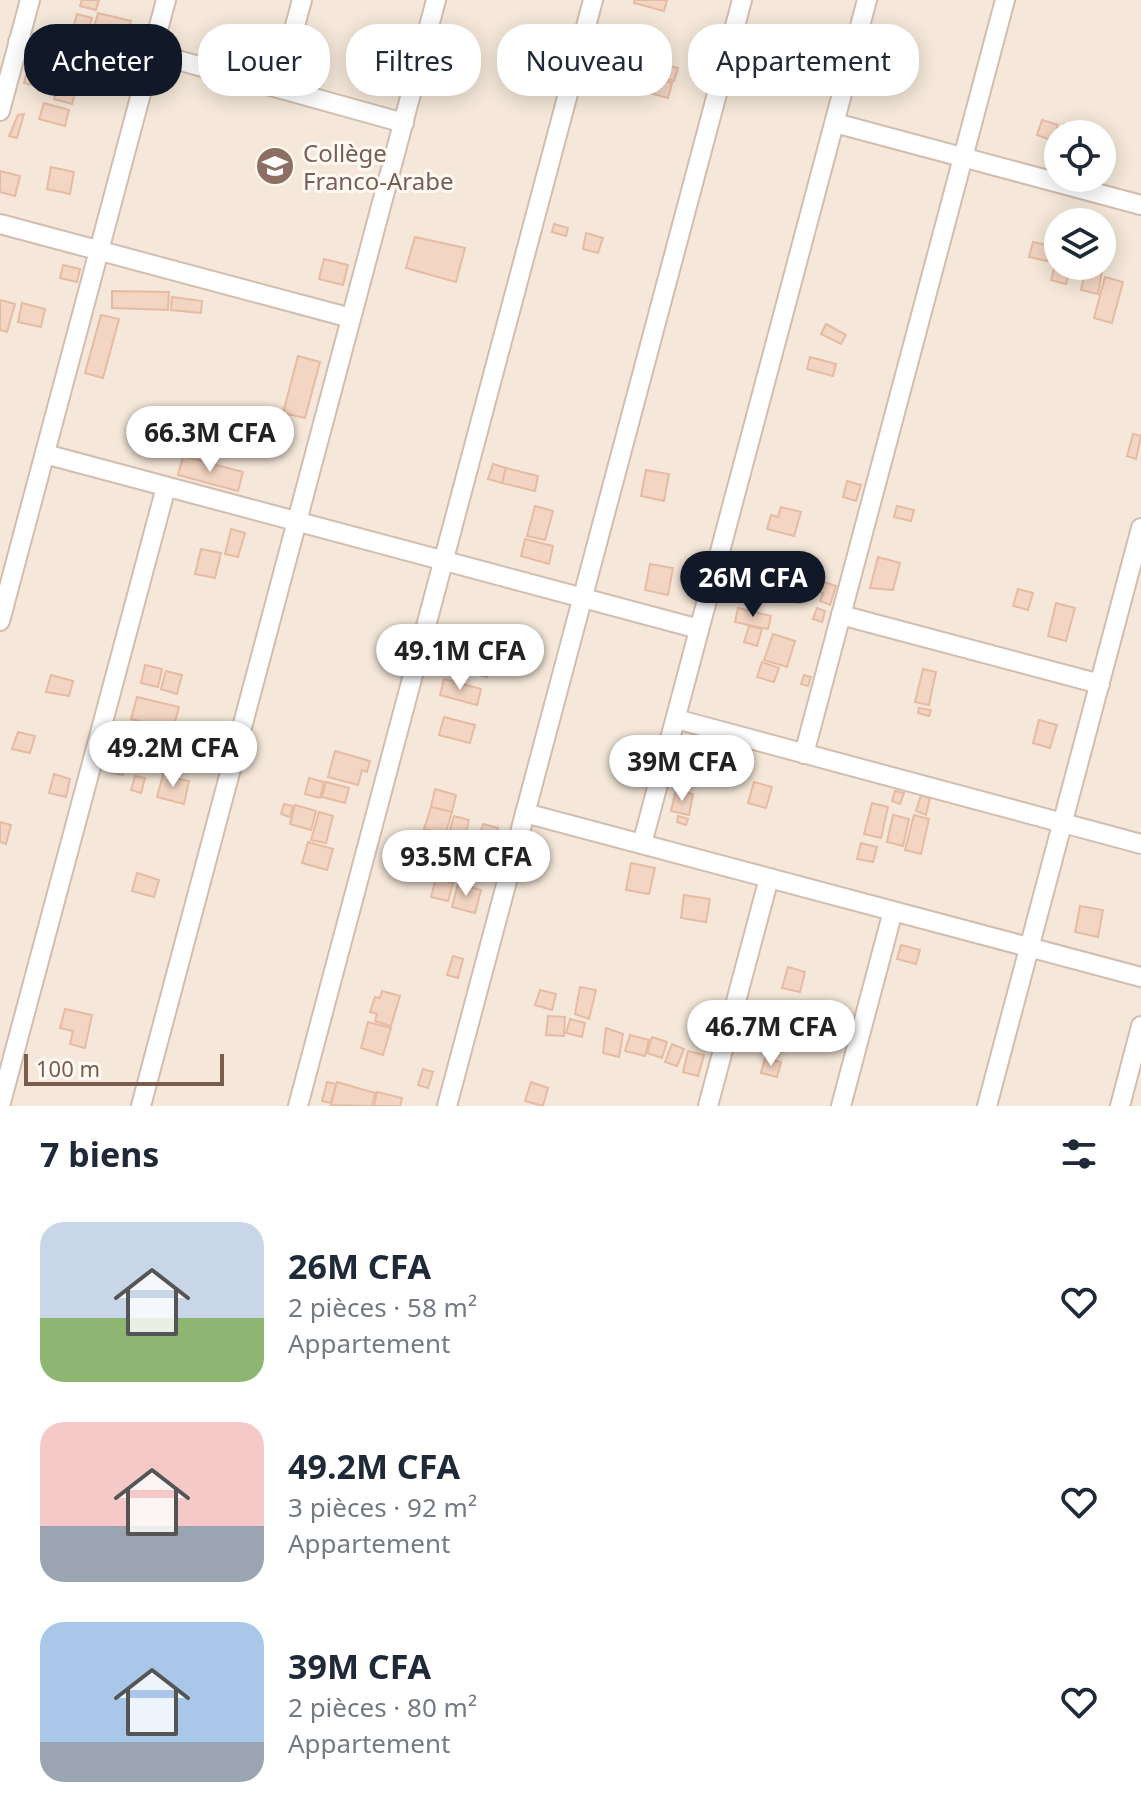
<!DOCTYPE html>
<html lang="fr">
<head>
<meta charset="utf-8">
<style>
  body { margin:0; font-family:"Noto Sans",sans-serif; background:#f6f6f7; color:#1f2937; height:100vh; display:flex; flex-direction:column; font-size:30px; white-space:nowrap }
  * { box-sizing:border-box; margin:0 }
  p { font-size:26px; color:#747a83 }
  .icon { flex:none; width:44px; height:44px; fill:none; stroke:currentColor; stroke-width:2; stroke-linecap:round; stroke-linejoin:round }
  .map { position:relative; height:1106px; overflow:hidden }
  .details { display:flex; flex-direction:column; background:#fff; flex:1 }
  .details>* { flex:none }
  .hud { position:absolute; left:24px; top:24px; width:1094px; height:72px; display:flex; gap:16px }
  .tools { position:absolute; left:1044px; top:120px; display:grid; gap:16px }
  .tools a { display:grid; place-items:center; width:72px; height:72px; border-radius:50%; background:#fff; box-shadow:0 4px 20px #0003; font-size:40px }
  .scale { position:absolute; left:24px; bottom:20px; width:200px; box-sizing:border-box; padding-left:8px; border:4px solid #7a5c4d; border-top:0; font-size:22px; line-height:28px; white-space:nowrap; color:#7a5c4d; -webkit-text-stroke:6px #fffaf3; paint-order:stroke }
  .price { position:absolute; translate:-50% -68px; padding:0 18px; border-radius:28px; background:#fff; color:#222; font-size:26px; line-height:52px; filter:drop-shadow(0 2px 4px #0008) }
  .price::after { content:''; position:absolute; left:50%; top:48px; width:24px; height:18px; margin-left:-12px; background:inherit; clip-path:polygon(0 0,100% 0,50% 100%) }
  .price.selected { background:#111827; color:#fff }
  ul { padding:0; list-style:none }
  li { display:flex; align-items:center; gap:24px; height:200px; padding:0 40px }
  li span { display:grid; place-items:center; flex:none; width:224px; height:160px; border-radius:24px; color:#555 }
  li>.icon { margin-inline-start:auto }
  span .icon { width:96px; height:96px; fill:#fffc; stroke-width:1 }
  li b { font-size:34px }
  h2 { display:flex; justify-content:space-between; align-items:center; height:96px; padding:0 40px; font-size:34px }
  .pill { padding:0 28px; border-radius:32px; background:#fff; box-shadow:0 4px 20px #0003; font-size:28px; line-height:72px }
  .pill.selected { background:#111827; color:#fff }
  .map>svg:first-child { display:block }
  .residential { fill:#f5e8da; fill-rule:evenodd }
  .building { fill:#f3d5c3; stroke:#e6bba3; stroke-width:2 }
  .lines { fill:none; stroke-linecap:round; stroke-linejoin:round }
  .minor-casing { stroke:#d1beb0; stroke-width:22 }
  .minor { stroke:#fff; stroke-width:18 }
  .labels { text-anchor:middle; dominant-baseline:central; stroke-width:6; stroke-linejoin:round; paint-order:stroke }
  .education-label { font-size:24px; fill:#785e54; stroke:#fffaf3; text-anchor:start }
</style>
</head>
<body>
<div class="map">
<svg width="1141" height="1106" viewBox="0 0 1141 1106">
  <rect width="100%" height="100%" fill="#fdf6ec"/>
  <!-- residential -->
  <path class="residential" d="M0 0H1141V1106H0ZM1058 134H1102V178H1058ZM1058 222H1102V266H1058Z"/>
  <!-- building -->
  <g class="building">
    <polygon points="82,0 99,0 96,10 80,6"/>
    <polygon points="635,0 667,0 664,11 634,3"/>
    <polygon points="98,13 131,21 127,34 94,28"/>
    <polygon points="77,14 92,18 83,49 68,45"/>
    <polygon points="93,30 120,37 116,54 88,49"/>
    <polygon points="123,45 135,48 133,54 121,51"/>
    <polygon points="653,62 678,68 674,81 650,75"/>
    <polygon points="26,75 35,78 33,85 24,83"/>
    <polygon points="37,77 55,82 52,90 35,86"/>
    <polygon points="650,77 672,83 668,98 646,92"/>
    <polygon points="59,82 77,86 72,104 54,99"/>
    <polygon points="44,103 69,110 65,126 39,119"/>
    <polygon points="24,114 17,138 9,136 18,115"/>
    <polygon points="1042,120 1058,125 1053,141 1037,135"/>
    <polygon points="1064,124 1079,128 1077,134 1061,134"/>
    <polygon points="51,167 74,172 70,194 47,189"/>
    <polygon points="0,171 20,176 15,196 0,192"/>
    <polygon points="554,224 568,228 566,236 552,232"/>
    <polygon points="586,233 603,238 598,253 583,249"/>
    <polygon points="415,237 465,248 456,282 406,268"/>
    <polygon points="1033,242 1051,246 1047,261 1029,257"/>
    <polygon points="324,259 348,265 343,285 319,279"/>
    <polygon points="1056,261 1058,266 1071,266 1066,284 1051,280"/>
    <polygon points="63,265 80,269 77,282 60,278"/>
    <polygon points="1086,267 1102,271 1098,294 1081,290"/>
    <polygon points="1105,277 1123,282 1112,323 1094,318"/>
    <polygon points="112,291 169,292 168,310 112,308"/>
    <polygon points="172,297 202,301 201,313 171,310"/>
    <polygon points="0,300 15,304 7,332 0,330"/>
    <polygon points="22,303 45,309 41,327 18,322"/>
    <polygon points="101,315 119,319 103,378 85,373"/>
    <polygon points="826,324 846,335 841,344 821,334"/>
    <polygon points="298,356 320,362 305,418 283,413"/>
    <polygon points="810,357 836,364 833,376 807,369"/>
    <polygon points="1133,434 1141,436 1136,459 1127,456"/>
    <polygon points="183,456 243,472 238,491 178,475"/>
    <polygon points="493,464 506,468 502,483 488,479"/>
    <polygon points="506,468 538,476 535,491 502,483"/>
    <polygon points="646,470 669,474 664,501 641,496"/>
    <polygon points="847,481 861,485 856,501 843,497"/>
    <polygon points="535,506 553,511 545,540 527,536"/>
    <polygon points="897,506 914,510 911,521 894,517"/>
    <polygon points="781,507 801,512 794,536 767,529 771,515 778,517"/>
    <polygon points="231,529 245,533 238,557 225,554"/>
    <polygon points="525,539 553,546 549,564 521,556"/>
    <polygon points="201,549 221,553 215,578 195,574"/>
    <polygon points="878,557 900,563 893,590 870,588"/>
    <polygon points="650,564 673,568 668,595 645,590"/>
    <polygon points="787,572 807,577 800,603 780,598"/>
    <polygon points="814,579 836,586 830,605 820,601 823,593 811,589"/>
    <polygon points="1018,589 1033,593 1028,610 1013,606"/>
    <polygon points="1056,603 1075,608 1066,641 1048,636"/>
    <polygon points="738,608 771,616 768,629 735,622"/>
    <polygon points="817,608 825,611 822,622 813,619"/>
    <polygon points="749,626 762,629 757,646 744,642"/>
    <polygon points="773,634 795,641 787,667 764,660"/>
    <polygon points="465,654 492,662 487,677 460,669"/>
    <polygon points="762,662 779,668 774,682 757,677"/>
    <polygon points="145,665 162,669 158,687 141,683"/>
    <polygon points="923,669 936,672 929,705 915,702"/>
    <polygon points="166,671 182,675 177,694 161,689"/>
    <polygon points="51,675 73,681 69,696 46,692"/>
    <polygon points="804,675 811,677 808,686 801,684"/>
    <polygon points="444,679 481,689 477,705 440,695"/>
    <polygon points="137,697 179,707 173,729 131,719"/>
    <polygon points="919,708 931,710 929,716 918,713"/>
    <polygon points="444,717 475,725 470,743 439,735"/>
    <polygon points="1039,720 1057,725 1050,748 1033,743"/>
    <polygon points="18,732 35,736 30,753 12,749"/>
    <polygon points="147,733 172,741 167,756 142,748"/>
    <polygon points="335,751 370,761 367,772 362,770 358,785 328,777"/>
    <polygon points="116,759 126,761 123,775 112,773"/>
    <polygon points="164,771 170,774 169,777 189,781 184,804 157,797"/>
    <polygon points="54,774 70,779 66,797 49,793"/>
    <polygon points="135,776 145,778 141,793 131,790"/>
    <polygon points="309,778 324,782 320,798 305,794"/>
    <polygon points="326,782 349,788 345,803 322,797"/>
    <polygon points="754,782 772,787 766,808 748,803"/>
    <polygon points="435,789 456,795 452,812 431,807"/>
    <polygon points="676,790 693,794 689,815 671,811"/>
    <polygon points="895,791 904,793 900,804 892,801"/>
    <polygon points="921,795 930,798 926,815 916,811"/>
    <polygon points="872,803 888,807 881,838 864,834"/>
    <polygon points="284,804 293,806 290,817 281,814"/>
    <polygon points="295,805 316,811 311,830 290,824"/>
    <polygon points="431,807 452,812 445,835 424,829"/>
    <polygon points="319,812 333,816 326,843 311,840"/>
    <polygon points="893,815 909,819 903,846 887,842"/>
    <polygon points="914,815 929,819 921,854 905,850"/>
    <polygon points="454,816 469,820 462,848 446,844"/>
    <polygon points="678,816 688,819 686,825 677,822"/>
    <polygon points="0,822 11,825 6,844 0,842"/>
    <polygon points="483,824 498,828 494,845 487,844 491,833 481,831"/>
    <polygon points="308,842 333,849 327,870 302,863"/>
    <polygon points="861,843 877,847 873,862 857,859"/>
    <polygon points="631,863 655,868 649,894 626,890"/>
    <polygon points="137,873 159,880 154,897 132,891"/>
    <polygon points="436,878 453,883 448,901 431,897"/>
    <polygon points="458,884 481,890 475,913 452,907"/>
    <polygon points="684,895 710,899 706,922 681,918"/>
    <polygon points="1080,906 1103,910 1098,937 1075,932"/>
    <polygon points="901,945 920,950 916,964 897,959"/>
    <polygon points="453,956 463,959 458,978 447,975"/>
    <polygon points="788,967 805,972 800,992 782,988"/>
    <polygon points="580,987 596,990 589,1019 575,1014"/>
    <polygon points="540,990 556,994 552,1010 535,1005"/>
    <polygon points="382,991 400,996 391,1026 375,1021 377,1014 370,1012 375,997 380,998"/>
    <polygon points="65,1009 92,1015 85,1048 70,1044 73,1031 60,1028"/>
    <polygon points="548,1016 565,1017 564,1036 546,1035"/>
    <polygon points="570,1019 585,1023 582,1037 566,1033"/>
    <polygon points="368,1022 391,1028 383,1055 361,1048"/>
    <polygon points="606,1028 623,1034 619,1057 603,1053"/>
    <polygon points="630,1035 649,1040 645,1056 625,1051"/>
    <polygon points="652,1037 667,1042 662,1058 647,1053"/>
    <polygon points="672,1044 684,1049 677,1066 665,1062"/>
    <polygon points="688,1051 704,1055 698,1076 683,1072"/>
    <polygon points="765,1058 781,1062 777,1077 761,1073"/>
    <polygon points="423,1069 433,1072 428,1088 418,1085"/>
    <polygon points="327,1082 336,1084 331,1103 322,1101"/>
    <polygon points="337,1082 375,1093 372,1106 331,1105"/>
    <polygon points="531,1082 548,1088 543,1106 525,1101"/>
    <polygon points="377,1092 402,1098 400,1106 374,1106"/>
  </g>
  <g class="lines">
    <defs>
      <g id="minor">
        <polyline points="18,42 146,76"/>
        <polyline points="152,53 404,123"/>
        <polyline points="278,88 302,0"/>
        <polyline points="0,111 30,0"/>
        <polyline points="835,123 1141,205"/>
        <polyline points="0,224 351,318"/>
        <polyline points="45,454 699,629"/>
        <polyline points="841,615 1100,684"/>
        <polyline points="0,621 166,0"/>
        <polyline points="676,719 1141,844"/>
        <polyline points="804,754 1005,0"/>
        <polyline points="525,813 1141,977"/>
        <polyline points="642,844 867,0"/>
        <polyline points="0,1106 166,487"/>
        <polyline points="141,1106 436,0"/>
        <polyline points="298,1106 593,0"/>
        <polyline points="447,1106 742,0"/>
        <polyline points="708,1106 769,878"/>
        <polyline points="841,1106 893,911"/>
        <polyline points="987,1106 1141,528"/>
        <polyline points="1120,1106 1141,1026"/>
      </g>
    </defs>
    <!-- minor casing -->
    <use href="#minor" class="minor-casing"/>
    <!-- minor -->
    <use href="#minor" class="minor"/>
  </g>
  <!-- icons -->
  <defs>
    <symbol id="school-disc" viewBox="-11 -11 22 22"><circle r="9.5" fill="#8d6e63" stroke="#fffaf3"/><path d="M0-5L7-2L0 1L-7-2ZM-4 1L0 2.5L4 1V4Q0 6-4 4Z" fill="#fff"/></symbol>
  </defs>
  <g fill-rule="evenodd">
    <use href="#school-disc" x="253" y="144" width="44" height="44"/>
  </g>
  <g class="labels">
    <!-- education labels -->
    <g class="education-label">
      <text x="303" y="152">Collège<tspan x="303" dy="28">Franco-Arabe</tspan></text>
    </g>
  </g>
</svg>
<div class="tools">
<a><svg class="icon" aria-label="locate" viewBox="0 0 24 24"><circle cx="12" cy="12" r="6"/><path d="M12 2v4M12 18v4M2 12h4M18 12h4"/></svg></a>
<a><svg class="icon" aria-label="layers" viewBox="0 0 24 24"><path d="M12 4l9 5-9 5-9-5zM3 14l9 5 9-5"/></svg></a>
</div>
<div class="scale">100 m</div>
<b class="price" style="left:210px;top:474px">66.3M CFA</b>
<b class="price selected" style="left:753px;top:619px">26M CFA</b>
<b class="price" style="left:460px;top:692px">49.1M CFA</b>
<b class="price" style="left:173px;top:789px">49.2M CFA</b>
<b class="price" style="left:682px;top:803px">39M CFA</b>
<b class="price" style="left:466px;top:898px">93.5M CFA</b>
<b class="price" style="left:771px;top:1068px">46.7M CFA</b>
<div class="hud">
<a class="pill selected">Acheter</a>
<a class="pill">Louer</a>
<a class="pill">Filtres</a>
<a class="pill">Nouveau</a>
<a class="pill">Appartement</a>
</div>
</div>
<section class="details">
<h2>7 biens<svg class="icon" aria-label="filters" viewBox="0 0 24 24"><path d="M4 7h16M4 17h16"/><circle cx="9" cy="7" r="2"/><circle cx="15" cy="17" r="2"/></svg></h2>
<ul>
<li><span style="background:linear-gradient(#c9d6e8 60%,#8fb573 0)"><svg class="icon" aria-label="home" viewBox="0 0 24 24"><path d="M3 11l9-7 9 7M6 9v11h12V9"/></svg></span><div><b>26M CFA</b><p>2 pièces · 58 m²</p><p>Appartement</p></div><svg class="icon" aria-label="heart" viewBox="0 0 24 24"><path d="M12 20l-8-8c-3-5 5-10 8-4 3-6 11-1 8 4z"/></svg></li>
<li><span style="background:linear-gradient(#f6c9c9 65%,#9aa5b1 0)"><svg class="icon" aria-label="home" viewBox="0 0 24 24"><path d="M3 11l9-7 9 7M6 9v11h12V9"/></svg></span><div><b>49.2M CFA</b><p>3 pièces · 92 m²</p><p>Appartement</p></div><svg class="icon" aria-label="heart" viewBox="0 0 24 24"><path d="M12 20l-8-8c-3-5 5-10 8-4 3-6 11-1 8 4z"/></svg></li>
<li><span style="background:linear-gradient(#a9c7e8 75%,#9aa5b1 0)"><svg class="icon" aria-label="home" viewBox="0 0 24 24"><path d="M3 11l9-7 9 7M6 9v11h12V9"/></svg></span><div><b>39M CFA</b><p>2 pièces · 80 m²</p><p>Appartement</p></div><svg class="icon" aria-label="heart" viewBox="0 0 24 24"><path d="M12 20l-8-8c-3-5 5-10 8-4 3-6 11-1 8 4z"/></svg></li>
</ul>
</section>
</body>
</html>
